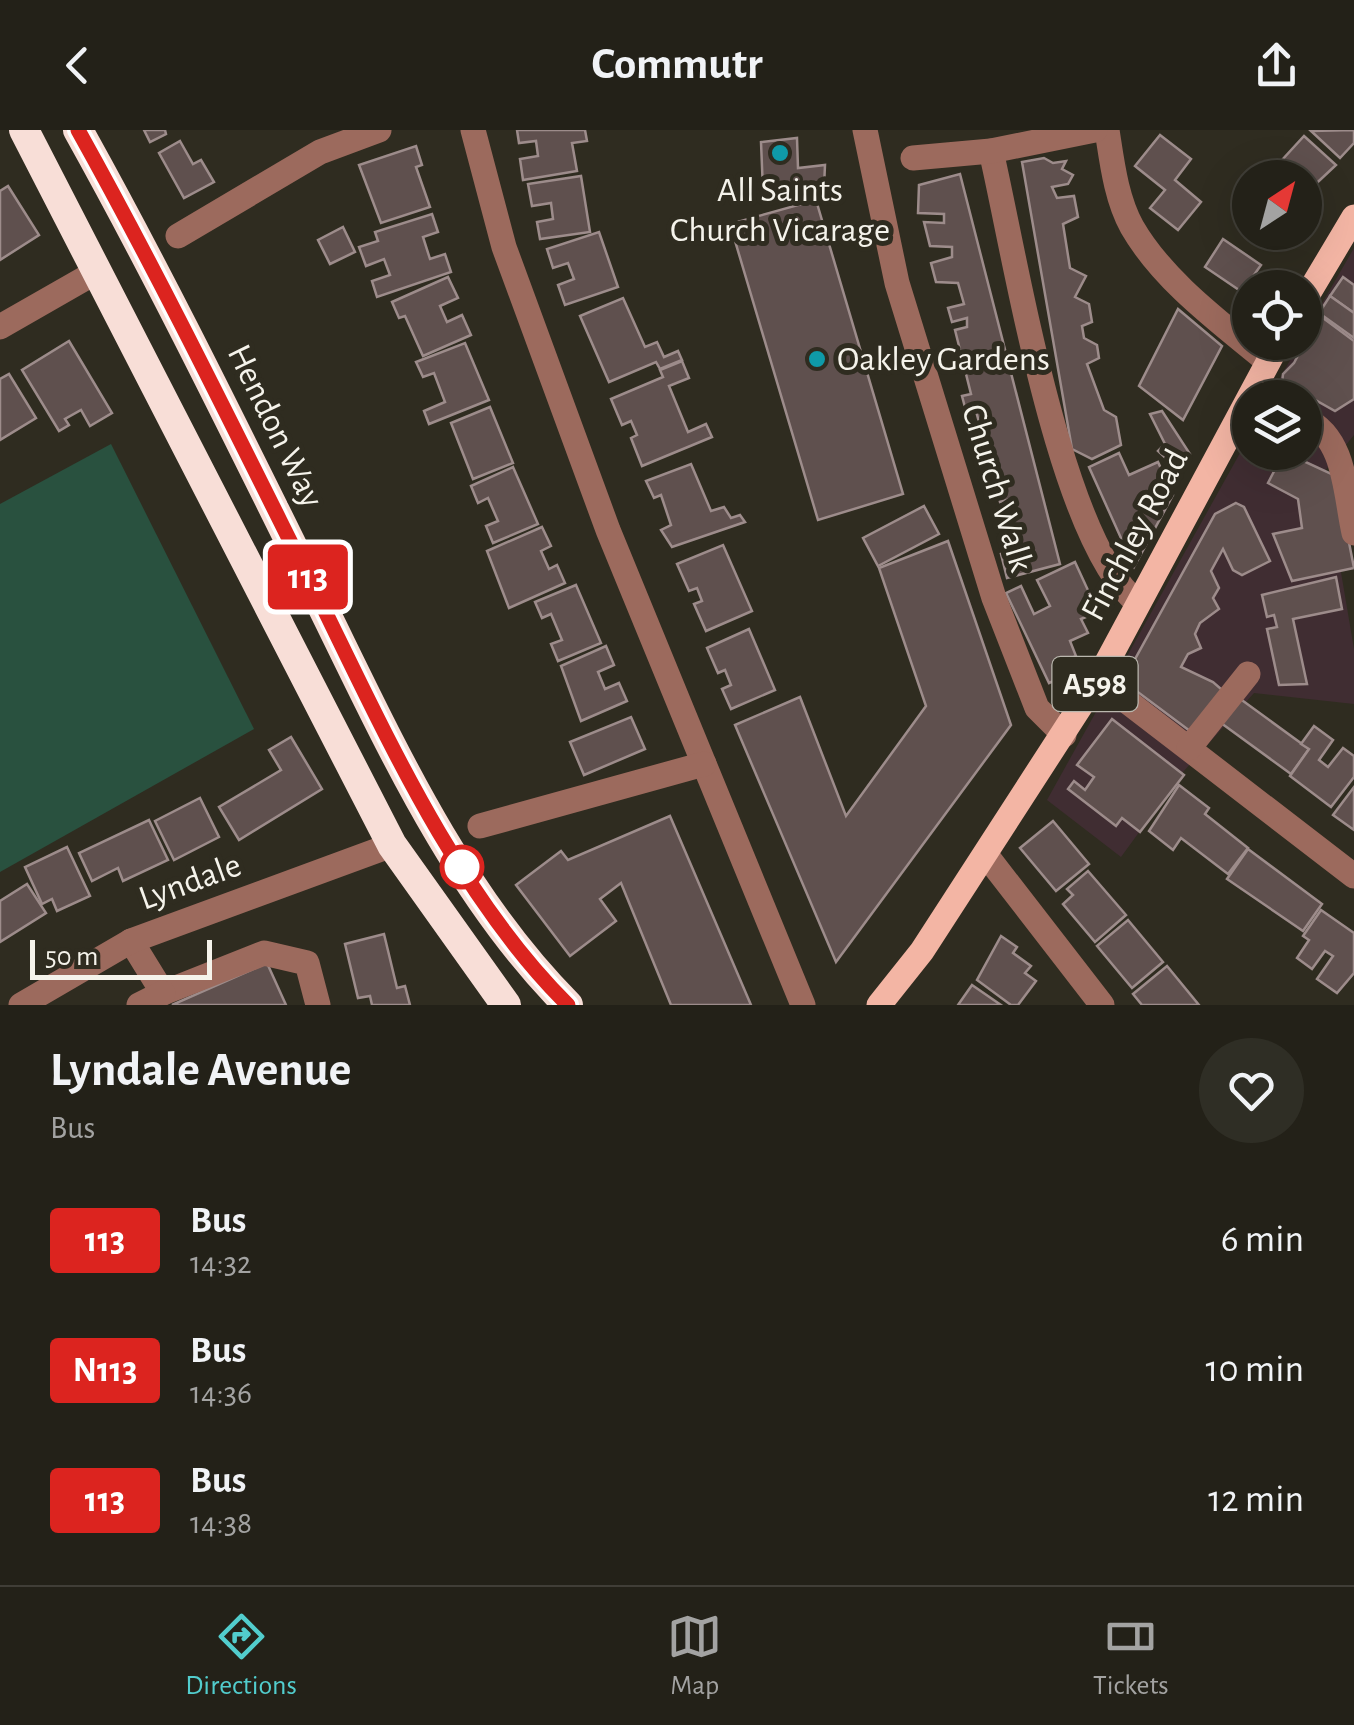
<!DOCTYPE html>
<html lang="en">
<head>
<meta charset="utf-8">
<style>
  body { margin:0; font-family:"Alegreya Sans",sans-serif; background:#2f2e25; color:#f1f3f6; height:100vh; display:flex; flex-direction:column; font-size:38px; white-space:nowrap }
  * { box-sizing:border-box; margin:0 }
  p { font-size:32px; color:#a3a3a2 }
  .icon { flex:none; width:55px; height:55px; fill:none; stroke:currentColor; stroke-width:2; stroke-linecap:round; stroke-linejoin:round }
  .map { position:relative; height:875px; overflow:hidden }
  .sheet { display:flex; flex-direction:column; background:#232118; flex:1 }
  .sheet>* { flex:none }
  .badge { padding:0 20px; border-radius:8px; font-size:35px; line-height:65px }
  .needle { width:65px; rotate:36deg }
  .buttons { position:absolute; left:1232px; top:30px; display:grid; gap:20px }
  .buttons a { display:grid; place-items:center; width:90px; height:90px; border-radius:50%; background:#232118; box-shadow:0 10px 40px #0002,0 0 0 2px #403e37; font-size:50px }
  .scale { position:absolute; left:30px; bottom:25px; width:182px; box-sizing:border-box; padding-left:10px; border:5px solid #f5f3eb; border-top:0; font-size:28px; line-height:35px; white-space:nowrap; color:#f5f3eb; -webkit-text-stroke:8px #2f2c20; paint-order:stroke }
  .map>.badge { position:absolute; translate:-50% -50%; box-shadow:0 0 0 5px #fff }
  .round { display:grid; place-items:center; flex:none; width:105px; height:105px; border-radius:52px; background:#2f2e25 }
  .summary { display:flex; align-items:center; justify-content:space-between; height:170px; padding:0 50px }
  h1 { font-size:48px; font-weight:700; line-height:75px }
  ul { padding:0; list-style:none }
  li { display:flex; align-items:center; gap:30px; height:130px; padding:0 50px }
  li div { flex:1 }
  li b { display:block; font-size:38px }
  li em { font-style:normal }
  li .badge { min-width:110px; font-weight:700; text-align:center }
  header { display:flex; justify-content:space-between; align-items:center; height:130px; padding:0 50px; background:#232118; font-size:45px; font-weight:700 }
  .tab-bar { display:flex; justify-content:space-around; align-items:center; height:140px; border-top:2px solid #403e37; background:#232118; font-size:28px; color:#a3a3a2 }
  .tab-bar a { display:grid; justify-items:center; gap:5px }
  .tab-bar .selected { color:#52cdcd }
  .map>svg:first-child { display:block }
  .commercial { fill:#402d32 }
  .green { fill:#29513f }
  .building { fill:#5f504e; stroke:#9d8c8b; stroke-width:2.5 }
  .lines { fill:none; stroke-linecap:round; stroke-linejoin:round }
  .minor { stroke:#9c6a5d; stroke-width:25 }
  .major { stroke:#f3b5a4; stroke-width:25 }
  .highway { stroke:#f8ded7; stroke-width:30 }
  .line-casing { stroke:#fff; stroke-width:22 }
  .line { stroke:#dc241f; stroke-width:15 }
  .culture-dot { fill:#0f9aa8; stroke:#2f2c20; stroke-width:4 }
  .stop-dot { fill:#fff; stroke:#dc241f; stroke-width:5 }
  .labels { text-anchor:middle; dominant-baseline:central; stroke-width:10; stroke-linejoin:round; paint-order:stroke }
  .shield { fill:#2f2c20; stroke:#bab7ae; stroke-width:2.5 }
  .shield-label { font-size:32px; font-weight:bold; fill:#f5f3eb }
  .poi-label { font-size:35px; fill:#f5f3eb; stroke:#2f2c20 }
  .street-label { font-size:35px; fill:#f5f3eb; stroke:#2f2c20 }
</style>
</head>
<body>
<header><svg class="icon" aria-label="back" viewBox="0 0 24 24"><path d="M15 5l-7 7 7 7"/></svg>Commutr<svg class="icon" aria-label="share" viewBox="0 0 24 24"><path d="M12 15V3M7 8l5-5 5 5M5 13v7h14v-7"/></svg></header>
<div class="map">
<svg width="1354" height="875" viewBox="0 0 1354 875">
  <rect width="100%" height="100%" fill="#2f2c20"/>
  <polygon class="commercial" points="1354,118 1354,305 1324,342 1354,519 1354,574 1254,563 1183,642 1121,727 1047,670 1250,305 1250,322 1305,322 1305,268 1269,267 1300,213 1305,212 1305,203"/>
  <polygon class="green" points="111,314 254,599 0,742 0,374"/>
  <g class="building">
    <polygon points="144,0 165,0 166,4 150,12"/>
    <polygon points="517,0 585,0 587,11 572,13 577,41 523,50 520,29 538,26 536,11 519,13"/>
    <polygon points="1354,0 1354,13 1340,28 1311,1"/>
    <polygon points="1160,5 1191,29 1175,50 1201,72 1178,100 1150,78 1165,60 1135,36"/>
    <polygon points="1304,6 1336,35 1305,64 1305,48 1277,48 1271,42"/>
    <polygon points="797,8 798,38 825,35 824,57 763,61 761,12"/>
    <polygon points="180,11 193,34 201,30 214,52 184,68 159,23"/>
    <polygon points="416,16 422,35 416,37 430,77 381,93 359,35"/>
    <polygon points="1044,28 1053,33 1066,31 1062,39 1073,45 1068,54 1052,57 1057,68 1074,66 1078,87 1063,94 1070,138 1086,146 1075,167 1089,174 1092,192 1082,196 1084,208 1097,215 1099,228 1087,234 1104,280 1116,287 1121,315 1092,329 1072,319 1022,32"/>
    <polygon points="960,44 1060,434 1007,448 1001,424 1009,422 1010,369 1000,372 976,281 966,281 962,266 971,264 955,200 967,197 967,188 952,192 948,178 964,174 958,153 936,152 931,133 952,127 952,117 930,116 924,92 944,93 944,84 918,83 919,55"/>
    <polygon points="581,46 590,102 540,109 537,92 553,89 551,73 532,76 528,54"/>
    <polygon points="8,56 39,105 0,130 0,61"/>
    <polygon points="816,70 903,364 818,390 730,94"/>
    <polygon points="1250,74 1250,101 1237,90"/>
    <polygon points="432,84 438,102 423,107 430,129 445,124 451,142 377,167 372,151 390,145 384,129 366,136 359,117 378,111 375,102"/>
    <polygon points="343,97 355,122 330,134 318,110"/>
    <polygon points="599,102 618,157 565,175 558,155 574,149 568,133 553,138 547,119"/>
    <polygon points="1252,102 1279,102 1268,116"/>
    <polygon points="1223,109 1261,135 1242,162 1205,137"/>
    <polygon points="448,147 458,168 440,176 447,192 462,185 471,205 423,226 405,186 399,188 392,172"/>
    <polygon points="1343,147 1354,155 1354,183 1330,166"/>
    <polygon points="1330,166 1354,183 1354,208 1319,183"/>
    <polygon points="623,168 645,217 657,212 664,227 678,221 682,230 660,239 656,232 609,252 580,186"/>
    <polygon points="1178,179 1222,216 1183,290 1139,256"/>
    <polygon points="1319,185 1354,211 1354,269 1335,281 1301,262 1289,261 1282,253 1283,244 1294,233"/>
    <polygon points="69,211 112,283 90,296 81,280 65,289 69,295 59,301 22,240"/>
    <polygon points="465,213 489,270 429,294 424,281 445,272 434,243 423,247 416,232"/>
    <polygon points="682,231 689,248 669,256 688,302 706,294 712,307 642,336 631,308 637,305 631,291 622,295 611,269 663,247 660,240"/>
    <polygon points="9,244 36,288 0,310 0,249"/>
    <polygon points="490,277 513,333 473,349 451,293"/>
    <polygon points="1162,281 1190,324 1170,346 1163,338 1170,332 1158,321 1165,314 1150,284"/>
    <polygon points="1284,322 1336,346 1354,438 1292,451 1273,404 1302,398 1298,369 1268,353"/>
    <polygon points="1119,323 1129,345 1158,332 1173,365 1134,437 1089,337"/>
    <polygon points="691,334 711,381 724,377 731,388 740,385 745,392 672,417 661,400 671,395 661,365 654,368 646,351"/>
    <polygon points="513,337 538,394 493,413 486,396 498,391 488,368 478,373 471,356"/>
    <polygon points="1236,373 1244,377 1270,431 1242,445 1233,440 1223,419 1211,441 1219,458 1213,468 1219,479 1200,493 1195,504 1201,518 1188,524 1181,537 1213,552 1228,565 1194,604 1123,551 1215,384"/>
    <polygon points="924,376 939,404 878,436 863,408"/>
    <polygon points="542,397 551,416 541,421 549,439 557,435 565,453 509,478 487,421"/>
    <polygon points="948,411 1011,595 836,832 735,595 800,567 846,686 926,576 879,438"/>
    <polygon points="723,415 752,481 706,501 694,474 702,471 697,458 689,461 677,434"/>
    <polygon points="1075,432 1098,482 1081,489 1088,503 1070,511 1076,526 1059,534 1065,546 1049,553 1006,463 1021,456 1034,484 1050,476 1037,450"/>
    <polygon points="1336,447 1342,479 1293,489 1307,554 1279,555 1267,499 1277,497 1274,485 1267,487 1262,465"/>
    <polygon points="576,455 601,513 558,531 551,514 562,510 551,484 542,488 535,472"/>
    <polygon points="749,499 775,560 731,579 722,559 731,555 725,540 718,543 707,518"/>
    <polygon points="606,516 614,535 598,542 605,559 619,553 627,571 581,591 561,536"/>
    <polygon points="1239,568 1309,619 1291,644 1221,593"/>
    <polygon points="631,587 645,619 584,645 570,612"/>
    <polygon points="1112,589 1184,645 1140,702 1122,688 1116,696 1068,659 1074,651 1085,660 1094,647 1077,635"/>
    <polygon points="1314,596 1333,610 1319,630 1328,637 1343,618 1354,626 1354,647 1331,677 1290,646 1309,619 1301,614"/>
    <polygon points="291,607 322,659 239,710 219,677 281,640 269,620"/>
    <polygon points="1179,655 1209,678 1205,684 1248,718 1228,744 1181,708 1173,720 1149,701"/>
    <polygon points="1354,657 1354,700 1333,685"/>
    <polygon points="200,668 219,707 174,730 155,691"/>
    <polygon points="670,686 751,875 671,875 621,753 600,769 616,791 570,826 516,755 561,721 568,730"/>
    <polygon points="149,690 168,730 123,751 118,738 92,751 79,723"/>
    <polygon points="1053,691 1089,734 1056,761 1020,718"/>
    <polygon points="67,717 90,766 57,781 52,769 42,774 25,737"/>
    <polygon points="1248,719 1322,774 1303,801 1227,749"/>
    <polygon points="1088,741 1126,785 1095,812 1063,774 1073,765 1067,759"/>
    <polygon points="27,754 46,783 0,812 0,771"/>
    <polygon points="1321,780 1354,803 1354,843 1337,863 1317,849 1333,826 1325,821 1312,839 1297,828 1309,810 1303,806"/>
    <polygon points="1128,790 1163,832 1132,858 1097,816"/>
    <polygon points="384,804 397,858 405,856 410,875 372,875 370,866 358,868 345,814"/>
    <polygon points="1001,806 1017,817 1013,823 1031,836 1025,843 1036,851 1018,875 1011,875 977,850"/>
    <polygon points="267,833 286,875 172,875"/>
    <polygon points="1167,836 1199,875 1142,875 1133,864"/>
    <polygon points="972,855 1001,875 958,875"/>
  </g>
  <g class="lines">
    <g class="minor">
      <polyline points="473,0 504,117 608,400 803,875"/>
      <polyline points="865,0 897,153 994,468 1037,578 1064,605"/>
      <path d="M1107,0c5,32 9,68 25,97 31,54 89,96 136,135"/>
      <path d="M991,21c24,103 69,391 147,452"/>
      <polyline points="913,28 991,21 1095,0"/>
      <polyline points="178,106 320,22 379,0"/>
      <polyline points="0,197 96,142"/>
      <path d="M1305,289c41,19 40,74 49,114"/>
      <polyline points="1098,549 1354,746"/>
      <polyline points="1189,618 1248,544"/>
      <polyline points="480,696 704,634"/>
      <polyline points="986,725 1102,875"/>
      <polyline points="131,811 163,863 264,823 307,833 318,875"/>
      <polyline points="21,875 131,811 392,715"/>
      <polyline points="139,875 163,863"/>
    </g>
    <g class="major">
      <polyline points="1305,169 1354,87"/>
      <polyline points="879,875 922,821 1098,549 1279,212"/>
    </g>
    <g class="highway">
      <polyline points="24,0 392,715 506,875"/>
      <path d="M78,0c87,156 165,317 245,478 67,136 135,287 245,397"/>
    </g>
  </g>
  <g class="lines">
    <defs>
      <path id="line" d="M78,0c87,156 165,317 245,477 66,135 137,291 245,398"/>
    </defs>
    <use href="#line" class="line-casing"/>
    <use href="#line" class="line"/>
  </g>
  <g class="culture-dot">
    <circle cx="780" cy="23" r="10"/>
    <circle cx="817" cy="229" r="10"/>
  </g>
  <circle class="stop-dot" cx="462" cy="737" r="20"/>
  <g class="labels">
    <rect class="shield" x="1052.5" y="527" width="85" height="54" rx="8"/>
    <g class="shield-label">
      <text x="1095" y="554">A598</text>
    </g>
    <g class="poi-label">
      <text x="780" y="60">All Saints<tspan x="780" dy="40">Church Vicarage</tspan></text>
      <text x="837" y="229" text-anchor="start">Oakley Gardens</text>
    </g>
    <g class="street-label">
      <text transform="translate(275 296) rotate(64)">Hendon Way</text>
      <text transform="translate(997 358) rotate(73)">Church Walk</text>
      <text transform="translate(1135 405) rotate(-62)">Finchley Road</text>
      <text transform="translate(190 752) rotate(-20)">Lyndale</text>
    </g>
  </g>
</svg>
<div class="buttons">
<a><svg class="needle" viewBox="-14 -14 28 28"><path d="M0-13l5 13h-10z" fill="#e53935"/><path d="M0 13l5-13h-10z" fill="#a3a3a2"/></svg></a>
<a><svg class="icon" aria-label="locate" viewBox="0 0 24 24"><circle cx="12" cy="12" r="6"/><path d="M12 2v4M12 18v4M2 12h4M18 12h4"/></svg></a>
<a><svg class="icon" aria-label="layers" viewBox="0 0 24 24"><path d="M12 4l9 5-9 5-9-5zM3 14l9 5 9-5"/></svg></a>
</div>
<div class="scale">50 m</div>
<b class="badge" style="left:308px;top:447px;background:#dc241f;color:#fff">113</b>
</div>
<section class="sheet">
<div class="summary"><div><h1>Lyndale Avenue</h1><p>Bus</p></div><a class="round"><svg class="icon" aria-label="heart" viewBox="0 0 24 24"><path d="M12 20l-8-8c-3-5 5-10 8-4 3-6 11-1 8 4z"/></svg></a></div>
<ul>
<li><span class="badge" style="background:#dc241f;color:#fff">113</span><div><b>Bus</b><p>14:32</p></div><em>6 min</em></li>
<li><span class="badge" style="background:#dc241f;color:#fff">N113</span><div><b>Bus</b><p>14:36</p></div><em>10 min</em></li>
<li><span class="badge" style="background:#dc241f;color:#fff">113</span><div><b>Bus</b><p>14:38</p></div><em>12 min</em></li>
</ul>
</section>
<nav class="tab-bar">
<a class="selected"><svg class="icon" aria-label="directions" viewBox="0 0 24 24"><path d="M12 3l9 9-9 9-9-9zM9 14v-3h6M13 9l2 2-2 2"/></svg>Directions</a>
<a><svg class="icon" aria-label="map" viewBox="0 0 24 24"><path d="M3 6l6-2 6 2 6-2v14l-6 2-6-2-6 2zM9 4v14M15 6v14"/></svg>Map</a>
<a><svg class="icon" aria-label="tickets" viewBox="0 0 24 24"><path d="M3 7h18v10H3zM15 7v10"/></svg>Tickets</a>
</nav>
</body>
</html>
